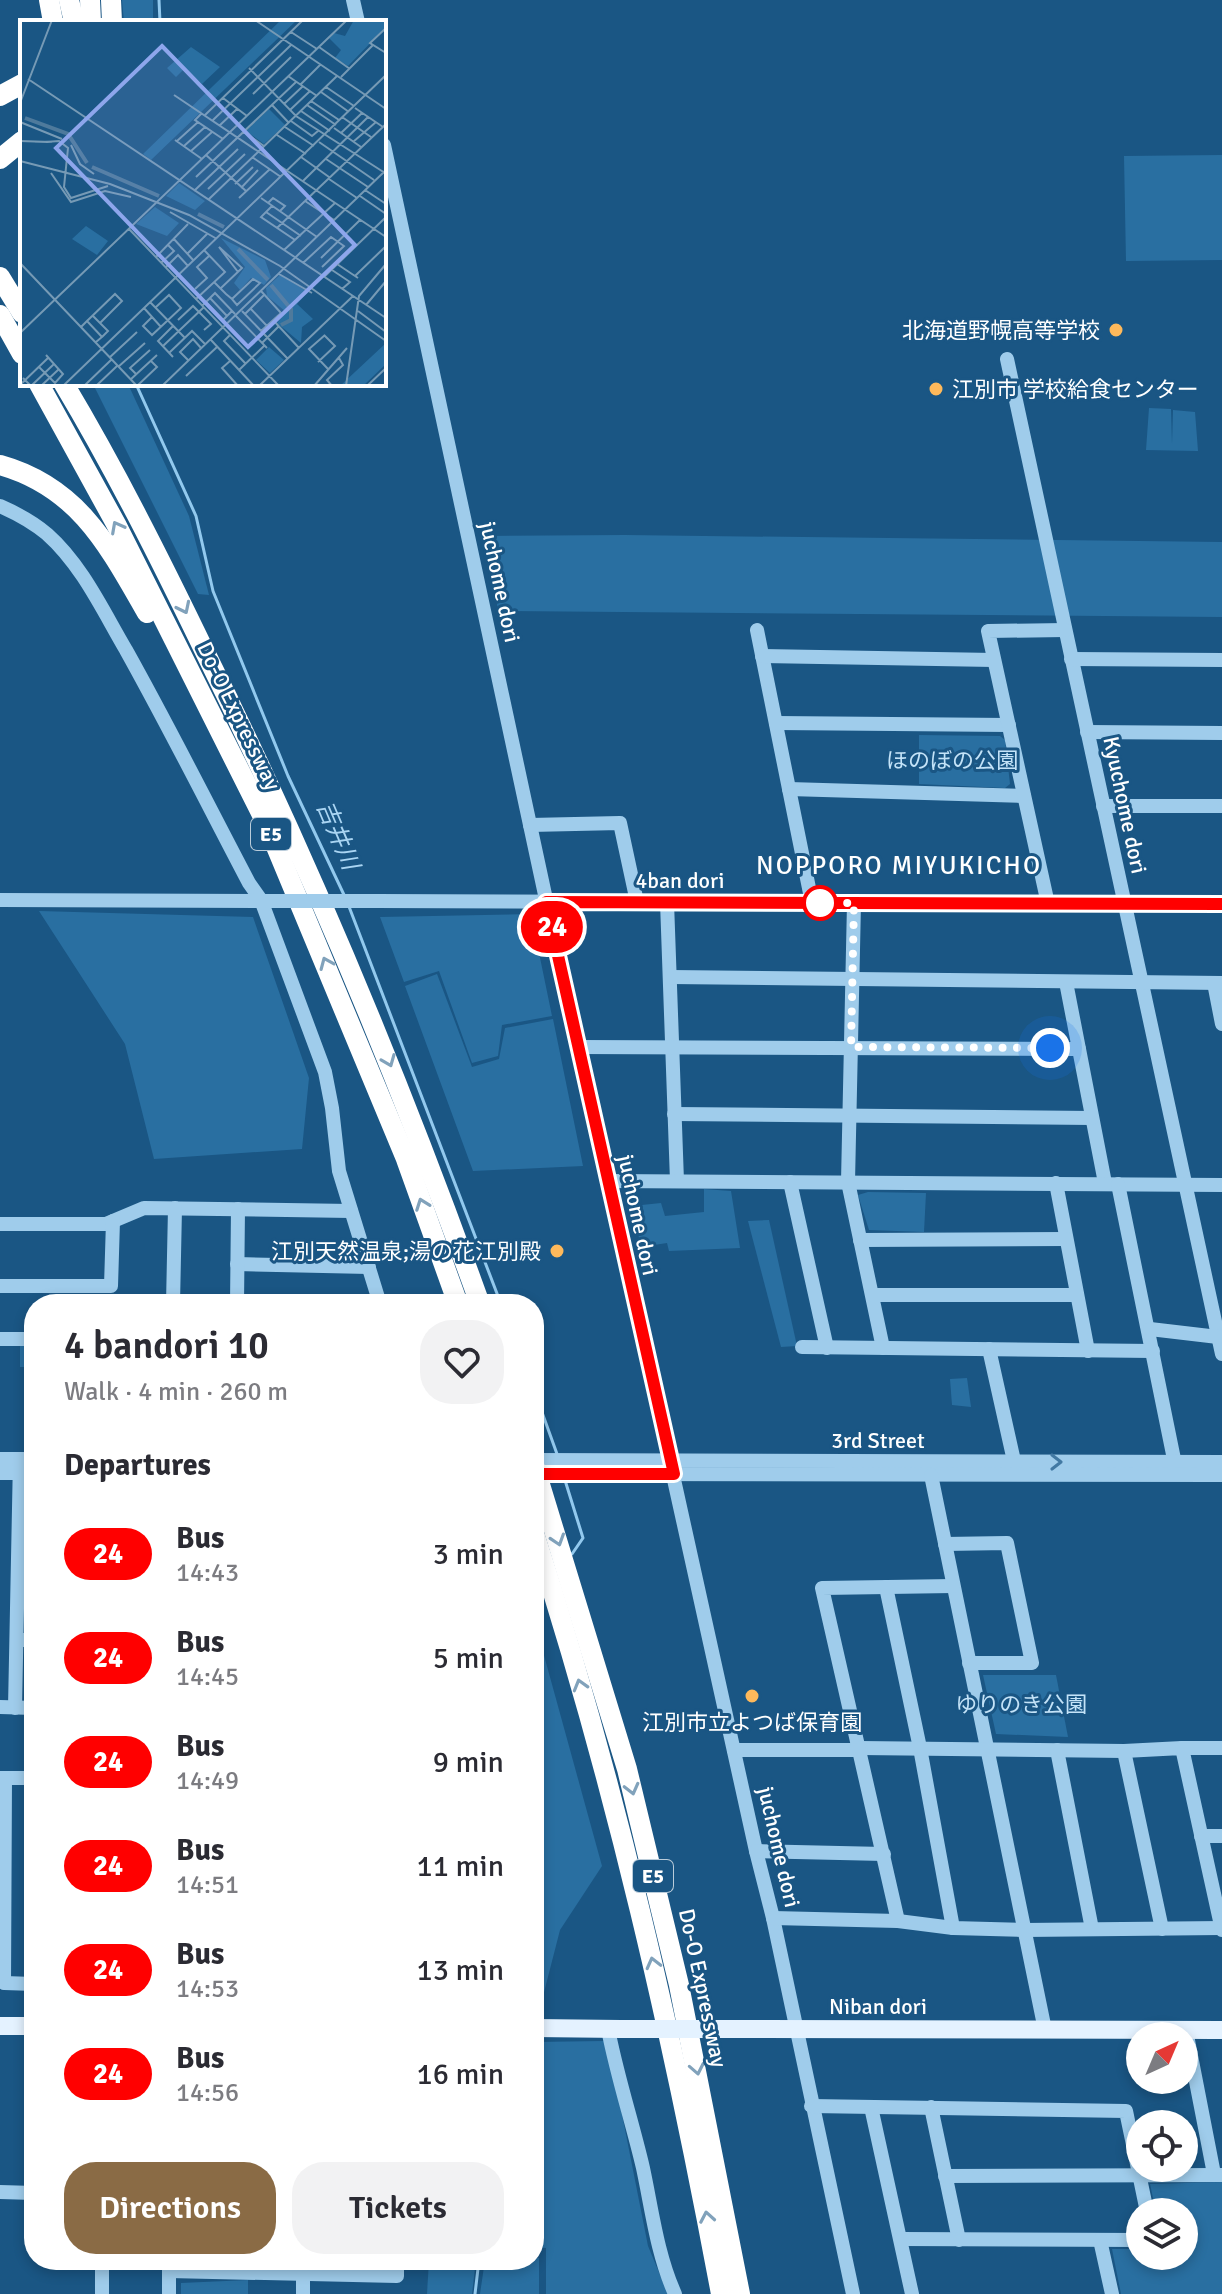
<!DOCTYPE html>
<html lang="en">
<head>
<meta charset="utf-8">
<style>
  body { margin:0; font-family:Signika,"Noto Sans JP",sans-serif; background:#f2f2f3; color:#2b2b33; height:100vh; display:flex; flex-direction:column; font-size:30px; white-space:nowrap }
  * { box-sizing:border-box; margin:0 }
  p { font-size:26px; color:#7c7c81 }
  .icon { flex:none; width:44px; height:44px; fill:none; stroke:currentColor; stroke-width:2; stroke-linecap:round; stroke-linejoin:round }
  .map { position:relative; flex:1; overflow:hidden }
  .panel { position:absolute; left:24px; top:1294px; width:520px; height:976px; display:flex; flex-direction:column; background:#fff; border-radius:32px; box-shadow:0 4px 12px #0003 }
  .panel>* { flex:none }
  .badge { padding:0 16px; border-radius:26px; font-size:28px; line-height:52px }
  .needle { width:52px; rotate:44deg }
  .buttons { position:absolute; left:1126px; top:2022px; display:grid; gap:16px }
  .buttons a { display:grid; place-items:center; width:72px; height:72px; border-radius:50%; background:#fff; box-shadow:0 4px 12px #0003; font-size:40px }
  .you { position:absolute; width:40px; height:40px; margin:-20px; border:6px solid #fff; border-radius:50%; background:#1a73e8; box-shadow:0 0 0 12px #1a73e833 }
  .map>.badge { position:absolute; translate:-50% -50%; box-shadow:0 0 0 4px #fff }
  h2 { padding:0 40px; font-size:30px; line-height:72px }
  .round { display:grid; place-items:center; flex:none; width:84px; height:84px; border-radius:32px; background:#f2f2f3 }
  .headline { display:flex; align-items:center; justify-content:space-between; height:136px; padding:0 40px }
  h1 { font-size:38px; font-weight:600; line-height:60px }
  .action { display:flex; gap:16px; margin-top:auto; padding:16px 40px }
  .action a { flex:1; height:92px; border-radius:32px; background:#8a6b45; color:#fff; font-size:32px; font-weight:600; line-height:92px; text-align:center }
  .action a+a { background:#f2f2f3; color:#2b2b33 }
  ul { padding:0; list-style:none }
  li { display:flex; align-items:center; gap:24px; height:104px; padding:0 40px }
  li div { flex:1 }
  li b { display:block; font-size:30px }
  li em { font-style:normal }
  li .badge { min-width:88px; font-weight:700; text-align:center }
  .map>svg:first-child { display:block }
  .green { fill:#296fa1 }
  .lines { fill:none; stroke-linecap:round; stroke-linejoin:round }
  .stream { stroke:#92c9ee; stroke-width:3 }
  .minor { stroke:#9fcceb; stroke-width:14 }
  .major { stroke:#e4f2ff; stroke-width:18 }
  .highway { stroke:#fff; stroke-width:20 }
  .minor-bridge { stroke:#9fcceb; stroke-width:14 }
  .major-bridge { stroke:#e4f2ff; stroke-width:18 }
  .oneway { stroke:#81a2bb }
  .oneway2 { stroke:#4279a3 }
  .line-casing { stroke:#fff; stroke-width:18 }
  .line { stroke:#f00; stroke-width:12 }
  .walk { stroke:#fff; stroke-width:8; stroke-dasharray:0 14.4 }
  .poi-dot { fill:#feb95b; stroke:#1a5684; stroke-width:3 }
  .stop-dot { fill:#fff; stroke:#f00; stroke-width:4 }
  .labels { text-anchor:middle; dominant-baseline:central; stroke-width:6; stroke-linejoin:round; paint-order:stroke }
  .shield { fill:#1a5684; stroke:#baccda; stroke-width:2 }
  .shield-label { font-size:20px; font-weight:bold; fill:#fff }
  .poi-label { font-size:22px; fill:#fff; stroke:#1a5684; text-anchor:end }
  .street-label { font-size:22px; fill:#fff; stroke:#1a5684 }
  .park-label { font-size:22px; fill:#c4e3f8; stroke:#1a5684 }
  .water-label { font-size:24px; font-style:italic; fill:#aad5f3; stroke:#1a5684 }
  .quarter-label { font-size:26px; letter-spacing:2px; fill:#fff; stroke:#1a5684 }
  .inset-river { fill:none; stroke:#4e7a9c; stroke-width:4 }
  .inset-road { fill:none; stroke:#769ab5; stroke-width:2 }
  .view { fill:#8ea6ec; fill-opacity:0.15; stroke:#8ea6ec; stroke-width:4 }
  .inset-edge { fill:none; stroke:#fff; stroke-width:4 }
</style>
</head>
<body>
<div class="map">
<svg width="1222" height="2294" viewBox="0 0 1222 2294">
  <rect width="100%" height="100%" fill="#1a5684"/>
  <g class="green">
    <polygon points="122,0 153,0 153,22 124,22"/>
    <polygon points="1222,155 1222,260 1126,261 1124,156"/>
    <polygon points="93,384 128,384 189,516 209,595 198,594"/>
    <polygon points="1149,408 1171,409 1172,444 1173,410 1195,412 1198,451 1146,450"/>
    <polygon points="625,535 1222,542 1222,617 498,611 487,536"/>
    <polygon points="919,735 1000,736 1005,740 1010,784 1005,788 919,784"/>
    <polygon points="39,911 253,917 309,1078 302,1149 154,1159 125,1044"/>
    <polygon points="531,914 552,1016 502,1025 498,1056 472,1063 439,971 404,982 380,917"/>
    <polygon points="437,974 472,1067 499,1059 505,1028 553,1019 583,1166 473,1171 405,986"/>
    <polygon points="704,1189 731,1191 740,1248 669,1251 667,1243 641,1247 632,1206 661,1203 665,1216 704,1212"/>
    <polygon points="868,1192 926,1193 924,1232 869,1230 858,1195"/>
    <polygon points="769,1220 797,1346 781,1347 748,1221"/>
    <rect x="20" y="1346" width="14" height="21"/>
    <polygon points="967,1378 971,1407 952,1405 950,1379"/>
    <polygon points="25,1524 34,1524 34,1601 23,1600"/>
    <polygon points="534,1619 602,1866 560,1930 540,2008 534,2008"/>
    <polygon points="983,1675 1056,1675 1068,1737 996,1734"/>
    <polygon points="604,2041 617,2089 648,2246 668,2294 546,2294 546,2248 534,2247 534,2042"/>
    <polygon points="1222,2182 1222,2294 1121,2294 1112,2249 1140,2249 1140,2256 1184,2256 1184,2212 1156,2212 1150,2184"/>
    <polygon points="534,2257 539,2258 539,2294 480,2294 485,2260 534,2260"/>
    <polygon points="429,2260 476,2260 472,2294 427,2294"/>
    <polygon points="248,2280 248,2294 181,2294 181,2283"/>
  </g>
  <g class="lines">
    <g class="stream">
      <polyline points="159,0 160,22"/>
      <polyline points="136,384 196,516 213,591 288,776 345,897"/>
      <polyline points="348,904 501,1304"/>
      <polyline points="534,1390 557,1454"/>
      <polyline points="564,1477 583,1538 572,1554"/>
      <polyline points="534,1606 541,1596"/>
      <polyline points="475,2294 479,2260"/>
    </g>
    <g class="minor">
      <polyline points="353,0 358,22"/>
      <polyline points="384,145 550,918 756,1851 773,1918 853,2294"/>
      <polyline points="1007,359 1222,1354"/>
      <path d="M0,506c16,7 34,17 47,28 35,31 56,77 79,116 43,77 82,155 123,233l12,17 64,172 7,36 7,63 41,133"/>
      <polyline points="757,630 812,903"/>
      <polyline points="762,656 994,660"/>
      <polyline points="1071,659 1222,660"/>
      <polyline points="776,723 1009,725"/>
      <polyline points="1087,732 1222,733"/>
      <polyline points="789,789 1024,796"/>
      <polyline points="1103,806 1222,806"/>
      <polyline points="530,825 620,823 637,902"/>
      <polyline points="0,900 283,901"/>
      <polyline points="377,901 1222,904"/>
      <polyline points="667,902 677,1181"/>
      <polyline points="854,903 848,1182 883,1348"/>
      <polyline points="1048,904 988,631 1065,630"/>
      <polyline points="670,977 1222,983"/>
      <polyline points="1066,982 1105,1183"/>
      <polyline points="1214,983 1222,1024"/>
      <polyline points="578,1047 1079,1049"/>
      <polyline points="674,1114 1092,1118"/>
      <polyline points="608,1181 1222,1185"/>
      <polyline points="790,1182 827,1348"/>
      <polyline points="1056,1183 1088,1351"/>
      <polyline points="1118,1184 1176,1469"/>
      <polyline points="0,1224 106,1224 144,1208 351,1211"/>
      <polyline points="860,1240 1066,1239"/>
      <polyline points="237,1264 369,1267"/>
      <polyline points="0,1286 111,1286 113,1221"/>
      <polyline points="873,1295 1077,1295"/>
      <polyline points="173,1304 175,1208"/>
      <polyline points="237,1304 238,1209"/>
      <polyline points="1150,1329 1218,1337"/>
      <polyline points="0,1339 34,1339"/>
      <polyline points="802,1347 1153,1351"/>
      <polyline points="989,1349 1016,1470"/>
      <polyline points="0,1459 34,1459"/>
      <polyline points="534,1460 1222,1462"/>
      <polyline points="0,1473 34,1473"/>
      <polyline points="598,1474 1222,1475"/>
      <polyline points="931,1475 1045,2030"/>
      <polyline points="945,1544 1007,1543 1032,1663 969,1663"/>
      <polyline points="886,1587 920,1748 953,1928"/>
      <polyline points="17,1640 34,1640"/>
      <polyline points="0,1707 34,1708"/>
      <polyline points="15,1708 20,1459"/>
      <polyline points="860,1748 1124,1751 1182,1748 1222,1930"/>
      <polyline points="1182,1748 1222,1748"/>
      <polyline points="734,1750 861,1750"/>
      <polyline points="1057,1750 1092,1929"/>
      <polyline points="1124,1751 1162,1929"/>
      <polyline points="0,1778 34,1778"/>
      <polyline points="5,1778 4,1983 34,1984"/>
      <polyline points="1201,1836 1222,1836"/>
      <polyline points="756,1851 884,1854"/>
      <polyline points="773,1918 898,1921 953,1928 1024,1930 1222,1928"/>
      <polyline points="898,1921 822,1588 953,1586"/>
      <path d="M608,2029c9,47 24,92 35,139 9,42 14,86 32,126"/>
      <polyline points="1186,2030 1214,2174"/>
      <polyline points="811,2106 1126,2111 1147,2212"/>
      <polyline points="871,2107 912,2294"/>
      <polyline points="931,2107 959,2240"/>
      <polyline points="945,2176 1222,2175"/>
      <polyline points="0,2192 34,2193"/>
      <polyline points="901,2239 1140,2240"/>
      <polyline points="1100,2240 1112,2294"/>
      <polyline points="102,2260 102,2294"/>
      <polyline points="169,2271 397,2276 397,2260"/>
      <polyline points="169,2294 169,2260"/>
      <polyline points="303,2294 303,2274"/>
    </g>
    <g class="major">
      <polyline points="0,2026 34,2026"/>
      <polyline points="534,2028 621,2029"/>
      <polyline points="735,2029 1222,2030"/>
    </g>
    <g class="highway">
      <polyline points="49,0 53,22"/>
      <polyline points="69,0 74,22"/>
      <polyline points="90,0 91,22"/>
      <polyline points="111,0 112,22"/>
      <polyline points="0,96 22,84"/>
      <polyline points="0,159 22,141"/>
      <polyline points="0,277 22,313"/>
      <polyline points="0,315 22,354"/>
      <polyline points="39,384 116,524 267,825 406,1159 458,1304"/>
      <path d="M64,384c52,87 97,177 141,268 105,212 195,429 275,652"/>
      <path d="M0,465c79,22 109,82 147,148"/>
      <polyline points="534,1465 627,1769 679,1985 740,2294"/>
      <path d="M534,1533c81,249 139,504 187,761"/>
    </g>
    <g class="minor-bridge">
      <polyline points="283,901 377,901"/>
      <polyline points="534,1474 598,1474"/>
    </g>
    <polyline class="major-bridge" points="621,2029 735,2029"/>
  </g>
  <defs><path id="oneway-chevron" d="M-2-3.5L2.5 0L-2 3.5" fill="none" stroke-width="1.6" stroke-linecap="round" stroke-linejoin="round" transform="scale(2)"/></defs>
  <g class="oneway">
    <use href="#oneway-chevron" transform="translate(117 527) rotate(-118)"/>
    <use href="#oneway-chevron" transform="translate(184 608) rotate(64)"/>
    <use href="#oneway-chevron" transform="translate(326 963) rotate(-113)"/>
    <use href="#oneway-chevron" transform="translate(389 1061) rotate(68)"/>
    <use href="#oneway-chevron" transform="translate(422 1204) rotate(-110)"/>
    <use href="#oneway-chevron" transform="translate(558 1540) rotate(72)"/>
    <use href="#oneway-chevron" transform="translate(580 1685) rotate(-106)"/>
    <use href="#oneway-chevron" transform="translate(632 1789) rotate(76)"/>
    <use href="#oneway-chevron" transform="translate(653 1963) rotate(-104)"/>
    <use href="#oneway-chevron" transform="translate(697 2069) rotate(79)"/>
    <use href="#oneway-chevron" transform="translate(707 2217) rotate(-100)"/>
  </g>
  <use class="oneway2" href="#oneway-chevron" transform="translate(1056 1462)"/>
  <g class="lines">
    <defs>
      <polyline id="line" points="534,1474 674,1474 546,902 1222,904"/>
    </defs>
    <use href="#line" class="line-casing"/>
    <use href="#line" class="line"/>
    <polyline class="walk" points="820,903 812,903 854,903 851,1047 1050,1048"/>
  </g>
  <g class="poi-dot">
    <circle cx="1116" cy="330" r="8"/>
    <circle cx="936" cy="389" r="8"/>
    <circle cx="557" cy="1251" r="8"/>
    <circle cx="752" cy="1696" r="8"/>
  </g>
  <circle class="stop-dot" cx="820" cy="903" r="16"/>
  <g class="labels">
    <g class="shield">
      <rect x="251" y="818" width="40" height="32" rx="6"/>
      <rect x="633" y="1860" width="40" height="32" rx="6"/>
    </g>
    <g class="shield-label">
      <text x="271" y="834">E5</text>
      <text x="653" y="1876">E5</text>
    </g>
    <g class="poi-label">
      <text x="1100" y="330">北海道野幌高等学校</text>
      <text x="952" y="389" text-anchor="start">江別市 学校給食センター</text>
      <text x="541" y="1251">江別天然温泉;湯の花江別殿</text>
      <text x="752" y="1722" text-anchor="middle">江別市立よつば保育園</text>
    </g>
    <g class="street-label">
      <text transform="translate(500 582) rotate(78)">juchome dori</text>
      <text transform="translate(239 716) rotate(64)">Do-O Expressway</text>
      <text transform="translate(1125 805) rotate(78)">Kyuchome dori</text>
      <text x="680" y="880">4ban dori</text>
      <text transform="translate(638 1215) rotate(78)">juchome dori</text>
      <text x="878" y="1440">3rd Street</text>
      <text transform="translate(779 1847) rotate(77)">juchome dori</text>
      <text transform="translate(703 1988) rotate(78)">Do-O Expressway</text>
      <text x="878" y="2006">Niban dori</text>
    </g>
    <g class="park-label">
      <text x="952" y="760">ほのぼの公園</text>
      <text x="1021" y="1704">ゆりのき公園</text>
    </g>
    <g class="water-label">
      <text transform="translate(338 835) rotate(67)">吉井川</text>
    </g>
    <g class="quarter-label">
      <text x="899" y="866">NOPPORO MIYUKICHO</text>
    </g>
  </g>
  <g transform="translate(20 20)">
    <rect width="366" height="366" fill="#1a5684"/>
    <path d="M261,0h16l-146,140 -8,-6zM334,0h32v7l-38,39 -13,-8 6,-8 -12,-12 5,-5 11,3zM171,27l29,20 -18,17 -17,-16 -9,9 -9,-9zM249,89l16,16 -21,19 -18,-13zM159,163l26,18 -10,9 -29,-14zM135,187l24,16 -12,13 -31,-12zM66,206l22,15 -11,14 -25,-16zM201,218l44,22 6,17 -7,8 -13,-7 -11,12 -6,-7 11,-16zM260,255l28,17 -11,12 16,15 -11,8 -1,16 -24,-20 9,-11 -19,-16 -1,-8zM366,323v21l-23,22h-23zM249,327l15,13 -14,13 -14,-13z" fill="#296fa1"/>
    <path class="inset-river" d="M5,98l43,16 19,29M72,147l67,29M178,194l26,13M218,229l30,31M251,265l20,24v11l-10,5"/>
    <path class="inset-road" d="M235,0l131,89M366,8l-16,15 16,10M271,12l26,17M299,27l31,22M229,48l47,48 89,57M268,56l29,20M321,57l32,-32M8,59l358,239M280,65l20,-20M306,67l28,19M301,72l28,20M233,74l38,-37M154,75l212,142M203,78l24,18M291,81l28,19M0,83l32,-83M264,84l19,-18M252,85l17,18M287,85l29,20M335,88l28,19M270,90l20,-19M281,91l29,20M181,94l-6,6 28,19M184,96l99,-96M322,97l29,20M192,101l79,-76M271,101l21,15 6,-5M0,102l42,17M199,106l18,-17M265,107l29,19M314,108l27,19M224,112l20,14M321,113l21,-20M257,115l29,19M155,120l27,19M0,121l30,1M157,121l21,-19M25,122l14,-1 9,7 -4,39 7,11 37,-12M299,122l55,38M333,122l23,-20M51,125l9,19 14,10M164,126l21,-19M171,131l21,-19M186,135l40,36M232,137l29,20M281,137l28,20M306,139l42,28M0,141l90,23 79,31 91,51 106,75M31,153l20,29 34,-11 26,6M176,157l100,-95M309,159l28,19M283,161l65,-64M215,164l18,-17M221,168l17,-18M188,169l37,-35M345,170l21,14M174,171l44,-42M340,176l26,18M219,178l31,-29M241,178l56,39M188,180l129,-124M285,181l81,-77M248,183l5,-5 12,8 -5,5M252,186l-11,11 34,23M150,192l47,27M246,192l35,24M257,208l28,-27 29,19M109,209l150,157M153,218l21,23M264,230l51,-47M167,234l20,-20M136,237l32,-33M301,238l39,-38M0,243l117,123M141,243l13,-12 -6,-6M283,243l28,-26 13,9 -22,21M317,244l21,14M146,247l12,-12 10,11M312,250l18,12 -8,7M259,254l33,19M335,256l31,-30M304,257l62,-60M194,262l12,12 6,5 5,6 23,-22 -7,-4 -21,20M201,268l21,-20 -23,-21 19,25M175,269l12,-11 -10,-11 12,-11M190,278l17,18M176,279l29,-27 -21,-22M130,282l35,36M186,282l17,18 9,-9M346,285l20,-24M182,286l13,-13 20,21M124,288l17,19M230,288l17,18M222,291l45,47M338,291l28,21M225,294l19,-19M73,296l15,15 -6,6M216,296l31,32M132,297l-9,9 9,9 29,-27 -12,-13 -13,12M158,300l15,-14 18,18 -7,6M253,300l26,28M67,301l28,-27 7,7 -22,22M153,306l-15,15 15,16M61,307l6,-6 15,16 -6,5M241,311l20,-18 -20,-22M0,313l327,-313M210,315l-6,6 21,22M305,315l-16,14 19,20M191,320l43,46M242,323l17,-17M143,326l41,-39M149,333l23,-22 13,13M89,338l28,-26M168,340l-8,-8 13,-13 8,9M210,341l-8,7 16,18M298,342l17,-16 -11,-11M19,347l16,16 8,-9 -17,-19M98,347l27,-24M219,350l25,-24M116,354l-6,-6 20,-18M166,356l31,-29M3,358l8,8 23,-22M110,360l27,-25M0,365l28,-27M21,366l18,-17M43,366l323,-311M64,366l27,-26M76,366l21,-20M117,366l20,-19 -6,-6M142,366l224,-216M239,366l94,-90M294,366l33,-38M312,366l-5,-6 16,-15 -4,-7M326,366l13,-90 27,-32M347,366l19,-18"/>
    <path class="view" d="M142,26l193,199 -107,102 -192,-199z"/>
    <rect width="366" height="366" class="inset-edge"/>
  </g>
</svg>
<div class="buttons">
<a><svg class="needle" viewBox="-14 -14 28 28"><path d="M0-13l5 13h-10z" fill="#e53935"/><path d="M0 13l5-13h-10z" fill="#7c7c81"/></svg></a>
<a><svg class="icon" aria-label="locate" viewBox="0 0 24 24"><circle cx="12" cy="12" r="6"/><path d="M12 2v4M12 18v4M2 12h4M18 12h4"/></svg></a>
<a><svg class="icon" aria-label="layers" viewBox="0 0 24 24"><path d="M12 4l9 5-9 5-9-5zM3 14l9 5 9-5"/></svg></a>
</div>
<div class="you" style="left:1050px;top:1048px"></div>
<b class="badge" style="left:552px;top:927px;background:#f00;color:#fff">24</b>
<section class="panel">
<div class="headline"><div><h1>4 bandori 10</h1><p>Walk · 4 min · 260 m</p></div><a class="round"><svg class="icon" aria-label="heart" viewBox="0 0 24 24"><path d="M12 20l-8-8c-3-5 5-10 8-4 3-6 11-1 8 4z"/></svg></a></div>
<h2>Departures</h2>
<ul>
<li><span class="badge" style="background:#f00;color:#fff">24</span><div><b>Bus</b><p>14:43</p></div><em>3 min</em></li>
<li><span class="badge" style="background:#f00;color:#fff">24</span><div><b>Bus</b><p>14:45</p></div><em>5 min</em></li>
<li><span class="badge" style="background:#f00;color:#fff">24</span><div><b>Bus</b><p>14:49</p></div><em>9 min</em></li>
<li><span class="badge" style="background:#f00;color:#fff">24</span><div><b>Bus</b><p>14:51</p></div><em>11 min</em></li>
<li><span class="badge" style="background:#f00;color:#fff">24</span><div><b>Bus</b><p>14:53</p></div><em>13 min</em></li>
<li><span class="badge" style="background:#f00;color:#fff">24</span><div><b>Bus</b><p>14:56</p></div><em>16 min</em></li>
</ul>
<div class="action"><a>Directions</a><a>Tickets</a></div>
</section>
</div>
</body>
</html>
